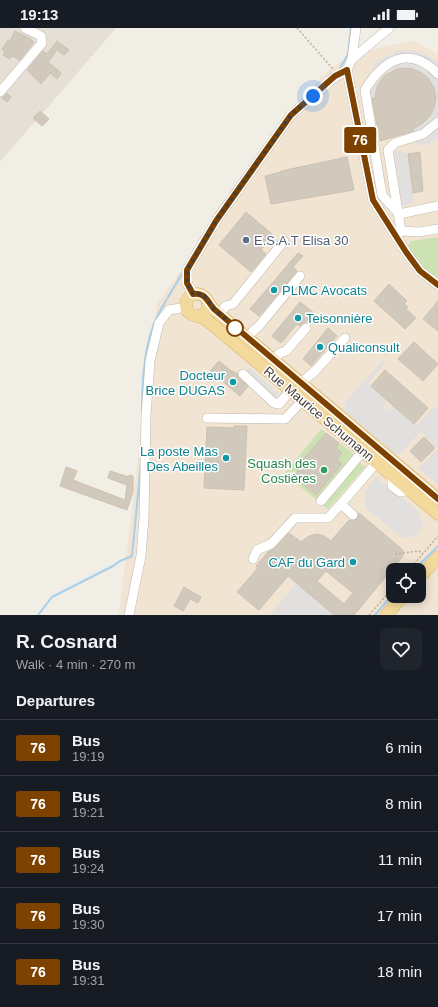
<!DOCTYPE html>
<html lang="en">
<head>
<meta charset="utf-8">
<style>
  body { margin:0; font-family:Arial,sans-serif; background:#20242c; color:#f1f3f6; height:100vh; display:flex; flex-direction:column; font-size:15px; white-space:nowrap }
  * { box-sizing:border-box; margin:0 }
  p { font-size:13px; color:#9ea1a6 }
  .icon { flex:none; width:22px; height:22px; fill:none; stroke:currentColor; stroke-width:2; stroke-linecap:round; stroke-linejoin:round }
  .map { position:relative; height:587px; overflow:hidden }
  .drawer { display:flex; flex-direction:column; background:#171b24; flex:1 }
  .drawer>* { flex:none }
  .badge { padding:0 8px; border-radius:3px; font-size:14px; line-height:26px }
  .fabs { position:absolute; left:386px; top:535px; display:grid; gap:8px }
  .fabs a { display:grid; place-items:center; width:40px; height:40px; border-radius:8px; background:#171b24; box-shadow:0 2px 10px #0003; font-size:20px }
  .you { position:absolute; width:20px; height:20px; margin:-10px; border:3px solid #fff; border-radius:50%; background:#1a73e8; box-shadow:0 0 0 6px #1a73e833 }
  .map>.badge { position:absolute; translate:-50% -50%; box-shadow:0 0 0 2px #fff }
  h2 { padding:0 16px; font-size:15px; line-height:36px }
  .round { display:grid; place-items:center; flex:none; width:42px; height:42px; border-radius:8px; background:#20242c }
  .head { display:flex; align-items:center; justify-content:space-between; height:68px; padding:0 16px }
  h1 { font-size:19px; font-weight:800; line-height:30px }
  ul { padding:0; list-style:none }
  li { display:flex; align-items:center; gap:12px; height:56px; padding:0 16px; border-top:1px solid #363941 }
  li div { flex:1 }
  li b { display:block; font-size:15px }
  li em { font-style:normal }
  li .badge { min-width:44px; font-weight:700; text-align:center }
  .status { display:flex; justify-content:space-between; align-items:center; height:28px; padding:0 20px; background:#171b24; direction:ltr }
  .status svg { height:11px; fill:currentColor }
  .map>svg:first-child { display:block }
  .residential { fill:#e5dfd5 }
  .commercial { fill:#f1e4d3; fill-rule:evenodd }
  .green { fill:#cde2b2 }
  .parking { fill:#e2e0de }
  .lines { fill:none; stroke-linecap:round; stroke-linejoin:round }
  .stream { stroke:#a8cfe9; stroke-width:2 }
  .building { fill:#d2c9bd; stroke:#ccc1b1; fill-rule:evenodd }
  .minor-casing { stroke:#bfb8ad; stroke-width:10 }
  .major-casing { stroke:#d7b66e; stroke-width:13 }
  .path { stroke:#bcb09c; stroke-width:1.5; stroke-dasharray:2 2; stroke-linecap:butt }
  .minor { stroke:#fff; stroke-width:9 }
  .major { stroke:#f4d99c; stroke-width:12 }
  .line-casing { stroke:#fff; stroke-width:9 }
  .line { stroke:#7e4200; stroke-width:6 }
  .walk { stroke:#433e36; stroke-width:4; stroke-dasharray:0 7.2 }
  .service-dot { fill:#5c6f8a; stroke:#fff; stroke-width:1.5 }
  .culture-dot { fill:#0f9aa8; stroke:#fff; stroke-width:1.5 }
  .stop-dot { fill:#fff; stroke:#7e4200; stroke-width:2 }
  .leisure-dot { fill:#2e9e5b; stroke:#fff; stroke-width:1.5 }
  .labels { text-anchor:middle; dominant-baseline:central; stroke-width:3; stroke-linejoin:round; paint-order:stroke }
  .service-label { font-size:13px; fill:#4e5e75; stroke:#fff; text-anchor:start }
  .culture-label { font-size:13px; fill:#0d838f; stroke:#fff; text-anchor:start }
  .street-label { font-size:13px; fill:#433e36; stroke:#fff }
  .leisure-label { font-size:13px; fill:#27864d; stroke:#fff; text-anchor:end }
</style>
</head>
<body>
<div class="status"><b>19:13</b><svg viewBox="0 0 49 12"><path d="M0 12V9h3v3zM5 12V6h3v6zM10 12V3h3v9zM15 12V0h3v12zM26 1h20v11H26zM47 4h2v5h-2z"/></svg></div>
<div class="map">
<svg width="438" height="587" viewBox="0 0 438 587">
  <rect width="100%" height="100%" fill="#f1eee6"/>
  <polygon class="residential" points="0,0 116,0 0,134"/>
  <path class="commercial" d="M413,13l25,13v561h-319l38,-311 164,-227 19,-15 20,-10zM393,542h26v26h-26z"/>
  <g class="green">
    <path d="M438,209v42c-13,-10 -24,-18 -30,-34l3,-4z"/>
    <polygon points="321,401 355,427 354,430 365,439 328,481 284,446"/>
  </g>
  <g class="parking">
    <polygon points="413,22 426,27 438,34 438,111 429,116 417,118 413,101 423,95 430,88 434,80 436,70 429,51 422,45 413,41 403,40 390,43 381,52 375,64 375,70 369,70 360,60 378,32 399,23"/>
    <polygon points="394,122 408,126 414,175 402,178"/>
    <polygon points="382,333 385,335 368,355 387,372 382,378 387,383 392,377 416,398 435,378 438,380 438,457 419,440 438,421 421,403 398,428 343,381 346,377 344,375"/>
    <polygon points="249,339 279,366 275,370 246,344"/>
    <polygon points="376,449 418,483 423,497 416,508 402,510 366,480 365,463"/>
    <polygon points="296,555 334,587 270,587"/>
  </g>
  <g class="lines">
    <g class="stream">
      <polyline points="340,40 348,26 351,0"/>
      <polyline points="328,49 332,45"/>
      <polyline points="303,71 319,57"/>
      <path d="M142,389c0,-31 1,-62 11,-91 6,-16 21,-38 30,-54"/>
      <polyline points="414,542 438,518"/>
      <polyline points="38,587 52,569 113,538 120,533 132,528 141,435"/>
      <polyline points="375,587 393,566"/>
    </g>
  </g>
  <g class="building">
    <polygon points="15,3 31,11 31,12 34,14 20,32 12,28 10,31 3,27 5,23 2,21 8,12 10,13"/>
    <polygon points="57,13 69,22 64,27 57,22 48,34 61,45 57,51 50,45 41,56 27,42 43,23 47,26"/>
    <polygon points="403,40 413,41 422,45 429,51 434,60 436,70 434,80 430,88 423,95 413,101 413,103 380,113 372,70 375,70 377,58 385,47 397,41"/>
    <polygon points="7,65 11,69 7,74 2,70"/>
    <polygon points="40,83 49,91 42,98 33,90"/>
    <polygon points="420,124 423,163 413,165 408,126"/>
    <polygon points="347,129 354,162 271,176 265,148 281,144 281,143"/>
    <polygon points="246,184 273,207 261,222 266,226 251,244 219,217"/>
    <polygon points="298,225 303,228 293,239 297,243 259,288 250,281"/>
    <polygon points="389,256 407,273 404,276 408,279 406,281 416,290 405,301 374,273"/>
    <polygon points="438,273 438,303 423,291"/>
    <polygon points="300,274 314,285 306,294 300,298 297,296 281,315 272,308"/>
    <polygon points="328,300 337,308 311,338 303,331"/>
    <polygon points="414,314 438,336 423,353 398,331"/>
    <polygon points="219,333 230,342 237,345 239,350 248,358 240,368 210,343"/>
    <polygon points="385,342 428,380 414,396 371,358"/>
    <polygon points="234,398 247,398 244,462 204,460 207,399 234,400"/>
    <polygon points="326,405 339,415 336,420 342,425 337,432 342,436 316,467 293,448 298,442 296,440"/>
    <polygon points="424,409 435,420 421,434 410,423"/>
    <polygon points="66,439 77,443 73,452 125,472 127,457 108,450 110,443 129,449 129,447 133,448 133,464 127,482 60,458"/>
    <path d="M359,485l44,37v6l-49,59h-20l-46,-39 -29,34 -22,-18 21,-24 -2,-2 12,-14 7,-4 14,-15 12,9 8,-6 8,-2 7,2 7,5 18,-21 3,1 5,-2zM326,543l27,22 -9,11 -27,-23z"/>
    <polygon points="184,559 201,569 198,575 190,571 183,583 174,578"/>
  </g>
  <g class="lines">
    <defs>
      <g id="minor">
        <polyline points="356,0 352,31 347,42 373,172 406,224 420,243 438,257"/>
        <polyline points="352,31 389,0"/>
        <path d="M438,46c-28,-30 -55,-14 -73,16l17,105 17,19 39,-8"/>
        <polyline points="0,64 42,15 41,8 25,0"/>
        <polyline points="401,203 388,122 395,115 423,106 438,94"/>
        <polyline points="397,206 401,203 419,204 438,201"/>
        <polyline points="193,266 187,255 187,242 216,193 291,87 335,49 347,42"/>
        <polyline points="219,286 226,278 233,276 284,213"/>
        <polyline points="248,310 253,303 259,298 300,248"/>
        <polyline points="273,332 280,325 286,323 306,300"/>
        <polyline points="243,346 274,375 279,376 290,363"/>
        <polyline points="301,355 316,342 345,310"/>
        <polyline points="207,390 285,391 302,373"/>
        <polyline points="392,448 392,458 400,464 409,462"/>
        <polyline points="321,473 363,423"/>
        <polyline points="341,476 353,487"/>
        <polyline points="253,531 257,522 271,516 295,490 328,490 348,468 376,435"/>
        <polyline points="129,587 141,528 144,490 146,387 150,333 159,295 169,282 186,279"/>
      </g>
      <g id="major">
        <circle cx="197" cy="277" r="11"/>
        <polyline points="208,275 213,281 438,471"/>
        <polyline points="199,288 208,293 438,486"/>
        <polyline points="419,550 438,529"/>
        <polyline points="386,587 403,568"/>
      </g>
    </defs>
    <use href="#minor" class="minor-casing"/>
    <use href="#major" class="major-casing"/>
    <g class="path">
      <polyline points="297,0 333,41"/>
      <polyline points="395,526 418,523 423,525"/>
      <polyline points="409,542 438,508"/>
      <polyline points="369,587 393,560"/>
    </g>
    <use href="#minor" class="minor"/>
    <use href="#major" class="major"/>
  </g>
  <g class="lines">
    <defs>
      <path id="line" d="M438,257l-18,-14 -14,-19 -33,-52 -26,-130 -12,6 -44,39 -75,106 -29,49v13l6,11c12,-2 14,7 21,15l224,190"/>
    </defs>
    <use href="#line" class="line-casing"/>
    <use href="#line" class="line"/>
    <polyline class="walk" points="235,300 238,302 214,281 204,267 200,266 193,266 187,255 187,242 216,193 291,87 313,68"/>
  </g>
  <circle class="service-dot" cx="246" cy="212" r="4"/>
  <g class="culture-dot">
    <circle cx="274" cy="262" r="4"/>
    <circle cx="298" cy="290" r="4"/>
    <circle cx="320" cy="319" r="4"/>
    <circle cx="233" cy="354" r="4"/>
    <circle cx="226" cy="430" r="4"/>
    <circle cx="353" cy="534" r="4"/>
  </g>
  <circle class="stop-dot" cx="235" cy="300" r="8"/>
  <circle class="leisure-dot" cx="324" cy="442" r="4"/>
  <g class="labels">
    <g class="service-label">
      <text x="254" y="212">E.S.A.T Elisa 30</text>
    </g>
    <g class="culture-label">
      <text x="282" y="262">PLMC Avocats</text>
      <text x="306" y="290">Teisonnière</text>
      <text x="328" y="319">Qualiconsult</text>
      <text x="225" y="347" text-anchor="end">Docteur<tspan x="225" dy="15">Brice DUGAS</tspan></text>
      <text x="218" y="423" text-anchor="end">La poste Mas<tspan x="218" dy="15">Des Abeilles</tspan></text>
      <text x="345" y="534" text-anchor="end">CAF du Gard</text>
    </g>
    <g class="street-label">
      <text transform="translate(319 386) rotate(40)">Rue Maurice Schumann</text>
    </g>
    <g class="leisure-label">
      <text x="316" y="435">Squash des<tspan x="316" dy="15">Costières</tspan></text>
    </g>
  </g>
</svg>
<div class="fabs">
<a><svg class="icon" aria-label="locate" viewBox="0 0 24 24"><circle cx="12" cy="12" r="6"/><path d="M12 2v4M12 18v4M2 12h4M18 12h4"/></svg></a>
</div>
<div class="you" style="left:313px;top:68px"></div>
<b class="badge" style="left:360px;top:112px;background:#7e4200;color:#fff">76</b>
</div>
<section class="drawer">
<div class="head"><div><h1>R. Cosnard</h1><p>Walk · 4 min · 270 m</p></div><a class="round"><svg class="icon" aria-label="heart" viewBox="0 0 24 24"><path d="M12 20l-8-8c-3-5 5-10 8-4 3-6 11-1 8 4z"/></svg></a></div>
<h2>Departures</h2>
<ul>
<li><span class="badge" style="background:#7e4200;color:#fff">76</span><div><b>Bus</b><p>19:19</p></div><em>6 min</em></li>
<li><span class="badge" style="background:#7e4200;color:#fff">76</span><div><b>Bus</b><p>19:21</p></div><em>8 min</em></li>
<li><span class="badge" style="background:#7e4200;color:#fff">76</span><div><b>Bus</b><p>19:24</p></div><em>11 min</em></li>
<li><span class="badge" style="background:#7e4200;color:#fff">76</span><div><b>Bus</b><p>19:30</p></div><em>17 min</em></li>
<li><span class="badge" style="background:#7e4200;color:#fff">76</span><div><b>Bus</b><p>19:31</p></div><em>18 min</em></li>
</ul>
</section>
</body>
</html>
